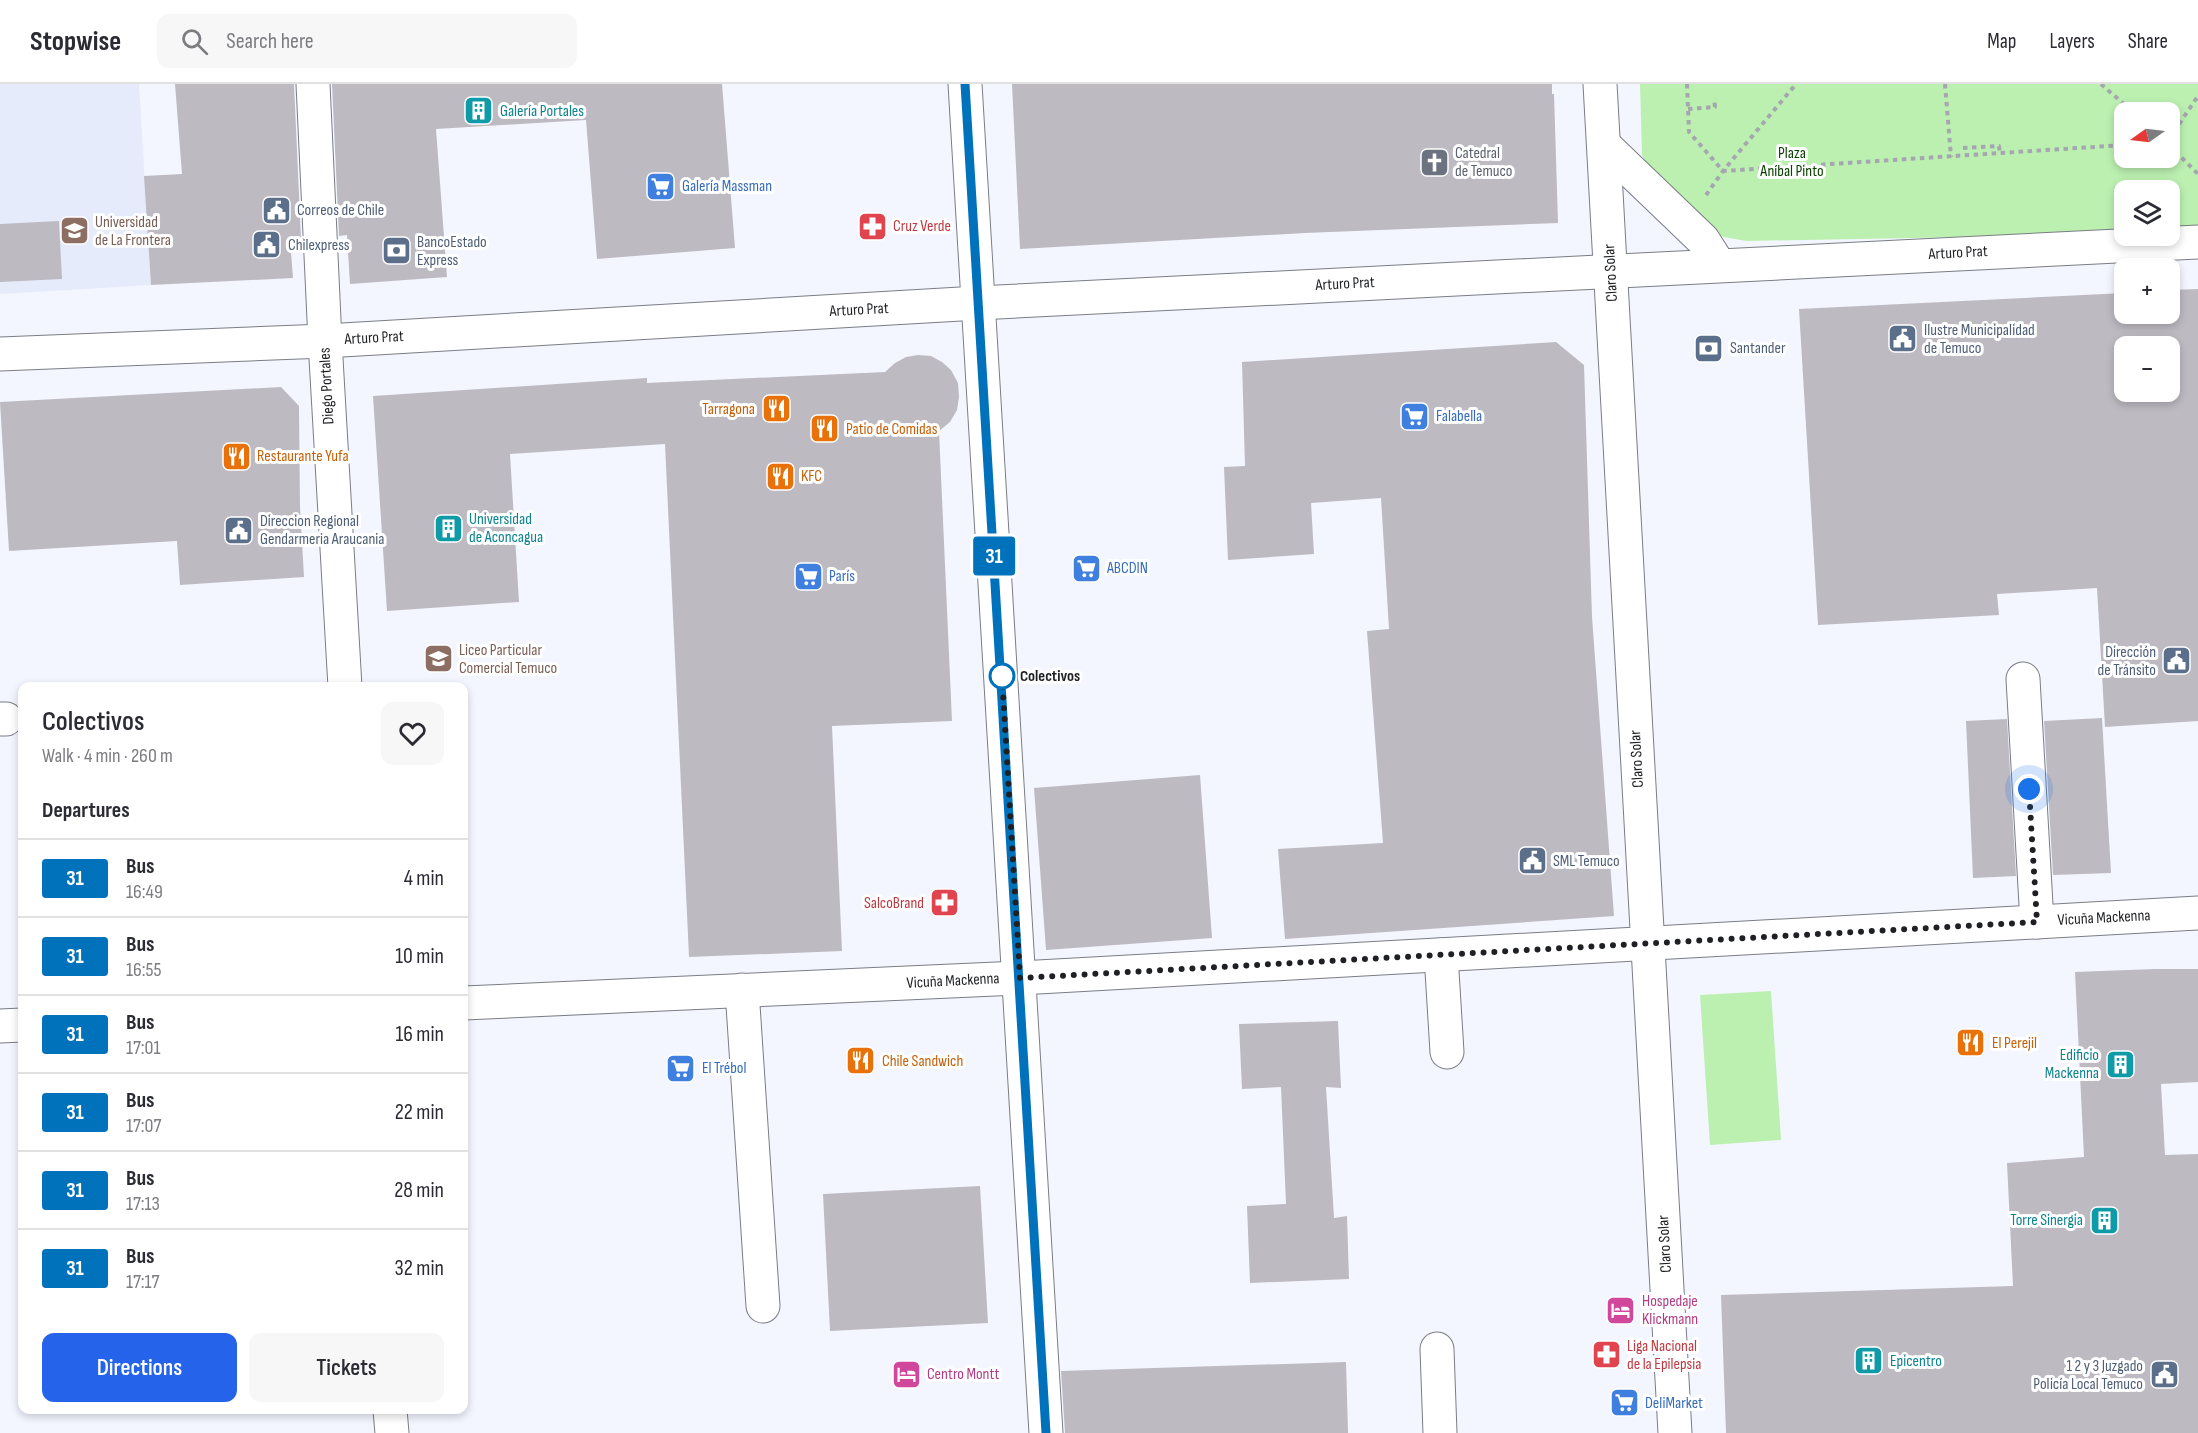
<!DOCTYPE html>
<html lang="en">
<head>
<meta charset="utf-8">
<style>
  body { margin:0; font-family:"Sofia Sans Condensed",sans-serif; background:#f7f7f7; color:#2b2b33; height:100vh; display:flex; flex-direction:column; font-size:22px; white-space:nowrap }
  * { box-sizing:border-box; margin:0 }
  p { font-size:20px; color:#7c7c81 }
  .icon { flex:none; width:33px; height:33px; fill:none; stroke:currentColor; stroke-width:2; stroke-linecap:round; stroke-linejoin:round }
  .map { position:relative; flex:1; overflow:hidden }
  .details { position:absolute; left:18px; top:598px; width:450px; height:732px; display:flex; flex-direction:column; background:#fff; border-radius:12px; box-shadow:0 3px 9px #0003 }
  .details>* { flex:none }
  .badge { padding:0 12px; border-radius:4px; font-size:21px; line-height:39px }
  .needle { width:39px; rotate:256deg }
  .tools { position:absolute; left:2114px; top:18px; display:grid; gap:12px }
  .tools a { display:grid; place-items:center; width:66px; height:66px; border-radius:12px; background:#fff; box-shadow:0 3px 9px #0003; font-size:30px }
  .you { position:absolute; width:30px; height:30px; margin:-15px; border:4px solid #fff; border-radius:50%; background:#1a73e8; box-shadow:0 0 0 9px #1a73e833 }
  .map>.badge { position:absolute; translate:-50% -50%; box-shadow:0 0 0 3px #fff }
  h2 { padding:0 24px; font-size:22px; line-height:54px }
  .round { display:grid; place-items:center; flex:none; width:63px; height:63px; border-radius:12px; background:#f7f7f7 }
  .head { display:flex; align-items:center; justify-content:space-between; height:102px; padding:0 24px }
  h1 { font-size:28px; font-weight:600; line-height:45px }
  .cta { display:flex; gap:12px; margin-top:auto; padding:12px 24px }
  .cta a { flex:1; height:69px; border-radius:12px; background:#2563eb; color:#fff; font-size:24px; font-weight:600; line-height:69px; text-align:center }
  .cta a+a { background:#f7f7f7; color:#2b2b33 }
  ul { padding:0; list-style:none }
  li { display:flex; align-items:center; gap:18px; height:78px; padding:0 24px; border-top:2px solid #e1e1e2 }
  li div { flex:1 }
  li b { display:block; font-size:22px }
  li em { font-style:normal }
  li .badge { min-width:66px; font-weight:700; text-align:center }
  header { display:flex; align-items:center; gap:36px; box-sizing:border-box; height:84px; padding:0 30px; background:#fff; border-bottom:2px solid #e1e1e2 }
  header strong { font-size:28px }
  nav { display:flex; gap:33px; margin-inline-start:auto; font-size:21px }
  .search { width:420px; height:54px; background:#f7f7f7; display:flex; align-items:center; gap:15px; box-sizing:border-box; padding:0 21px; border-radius:12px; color:#7c7c81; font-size:22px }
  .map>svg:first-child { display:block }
  .built { fill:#e5ebfb }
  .green { fill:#bcf0b1; fill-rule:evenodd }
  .building { fill:#bdbac2; fill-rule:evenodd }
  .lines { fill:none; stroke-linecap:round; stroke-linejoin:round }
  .minor-casing { stroke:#7a7d84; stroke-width:35 }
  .path { stroke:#a5a7ae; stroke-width:4; stroke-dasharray:4.5 4.5; stroke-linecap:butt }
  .minor { stroke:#fff; stroke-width:33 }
  .line-casing { stroke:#fff; stroke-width:14 }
  .line { stroke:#0072bc; stroke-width:9 }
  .walk { stroke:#1f2023; stroke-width:6; stroke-dasharray:0 10.8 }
  .stop-dot { fill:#fff; stroke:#0072bc; stroke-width:3 }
  .labels { text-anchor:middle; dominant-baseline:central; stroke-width:6; stroke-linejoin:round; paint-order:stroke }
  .culture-label { font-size:16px; fill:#0d838f; stroke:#fff; text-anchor:start }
  .worship-label { font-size:16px; fill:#5b616d; stroke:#fff; text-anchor:start }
  .park-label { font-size:16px; fill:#0c4100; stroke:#fff }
  .shop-label { font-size:16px; fill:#366cbe; stroke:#fff; text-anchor:start }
  .service-label { font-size:16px; fill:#4e5e75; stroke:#fff; text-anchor:start }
  .education-label { font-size:16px; fill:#785e54; stroke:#fff; text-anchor:start }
  .health-label { font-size:16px; fill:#be3a42; stroke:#fff; text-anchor:start }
  .street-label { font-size:16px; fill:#1f2023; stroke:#fff }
  .food-label { font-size:16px; fill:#c56008; stroke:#fff; text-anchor:start }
  .stop-label { font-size:16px; font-weight:bold; fill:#1f2023; stroke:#fff; text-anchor:start }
  .hotel-label { font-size:16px; fill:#b23c85; stroke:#fff; text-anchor:start }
</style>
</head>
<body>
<header>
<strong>Stopwise</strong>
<div class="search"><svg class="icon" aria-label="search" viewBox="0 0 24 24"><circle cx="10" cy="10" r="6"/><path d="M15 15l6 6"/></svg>Search here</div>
<nav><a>Map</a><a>Layers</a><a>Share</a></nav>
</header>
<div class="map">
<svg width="2198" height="1349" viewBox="0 0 2198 1349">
  <rect width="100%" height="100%" fill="#f3f6ff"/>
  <polygon class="built" points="0,0 139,0 151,201 0,210"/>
  <g class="green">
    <path d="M1640,0h558v147l-29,2v-43h-45v44l-378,7 -22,-4 -20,-8 -53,-55 -9,-19zM2124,28h45v46h-45z"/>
    <polygon points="1771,907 1781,1056 1710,1061 1700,911"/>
  </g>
  <g class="building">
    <polygon points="175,0 294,0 301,155 290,156 293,194 151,201 144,92 182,90"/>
    <polygon points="332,0 722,0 735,164 597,175 586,36 436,45 447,193 350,200 347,151 339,152"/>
    <polygon points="1012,0 1552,0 1552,10 1554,10 1558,139 1305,149 1020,165"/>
    <polygon points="59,137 62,195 0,198 0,140"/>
    <path d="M2198,205v432l-93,6 -8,-139 -100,6 2,21 -181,10 -19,-316 325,-16v21h45v-24zM2124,262h45v46h-45z"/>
    <polygon points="1556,258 1584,281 1592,533 1614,832 1285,855 1278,765 1383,759 1367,547 1389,545 1381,414 1311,419 1314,470 1228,476 1224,383 1245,382 1242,278"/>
    <polygon points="918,271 931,272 942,278 951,286 958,299 959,313 957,326 950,338 939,347 952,637 832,642 842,867 689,873 665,360 510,370 519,518 387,527 373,312 647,294 647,299 885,288 895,279 906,273"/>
    <polygon points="281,303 299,322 300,423 304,493 180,501 177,457 9,467 0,318"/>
    <polygon points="2102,634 2111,789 2053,791 2044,637"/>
    <polygon points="2007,635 2016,792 1973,794 1966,637"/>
    <polygon points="1200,691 1212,854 1046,866 1034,704"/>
    <polygon points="2155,885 2198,885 2198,998 2161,1000 2165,1071 2198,1070 2198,1349 1726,1349 1721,1211 2013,1202 2007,1079 2084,1073 2075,888"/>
    <polygon points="1338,937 1341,1004 1326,1003 1334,1134 1347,1132 1349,1195 1250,1199 1247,1122 1286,1120 1281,1003 1242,1005 1239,940"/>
    <polygon points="980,1102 988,1239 830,1247 823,1110"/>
    <polygon points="1346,1278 1348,1349 1065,1349 1061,1287"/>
  </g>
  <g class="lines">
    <defs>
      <g id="minor">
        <polyline points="313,0 325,257 345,603"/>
        <polyline points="965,0 1046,1349"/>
        <polyline points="1600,0 1675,1349"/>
        <polyline points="1604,61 1703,156 1719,181"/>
        <polyline points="0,270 325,257 978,219 2198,158"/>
        <polyline points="2023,595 2037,838"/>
        <polyline points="0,635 6,635"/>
        <polyline points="1441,871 1447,968"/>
        <polyline points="742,906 763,1222"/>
        <polyline points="464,919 1020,894 2198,829"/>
        <polyline points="0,942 22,941"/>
        <polyline points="1437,1265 1440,1349"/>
        <polyline points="390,1326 392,1349"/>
      </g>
    </defs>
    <use href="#minor" class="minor-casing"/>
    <g class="path">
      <polyline points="1687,0 1689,48 1723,87 2124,61"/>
      <polyline points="1945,0 1951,73"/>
      <polyline points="2101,0 2133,28"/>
      <polyline points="1688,25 1715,23 1714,14"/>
      <polyline points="2169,55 2198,12"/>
      <polyline points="2169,61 2198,90"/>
      <polyline points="1963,64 1999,62 2000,70"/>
      <polyline points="1706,111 1723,87 1796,0"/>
    </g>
    <use href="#minor" class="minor"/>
  </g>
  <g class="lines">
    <defs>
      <polyline id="line" points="965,0 1046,1349"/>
    </defs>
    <use href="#line" class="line-casing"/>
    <use href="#line" class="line"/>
    <polyline class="walk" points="1002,592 1020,894 2037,838 2029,705"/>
  </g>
  <defs>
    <symbol id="building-square" viewBox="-11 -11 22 22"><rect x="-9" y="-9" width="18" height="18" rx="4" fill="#0f9aa8" stroke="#fff"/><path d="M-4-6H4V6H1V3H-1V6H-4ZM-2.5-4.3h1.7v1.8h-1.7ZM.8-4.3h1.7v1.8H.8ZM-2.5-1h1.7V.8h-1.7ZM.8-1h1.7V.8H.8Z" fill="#fff"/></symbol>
    <symbol id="church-square" viewBox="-11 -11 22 22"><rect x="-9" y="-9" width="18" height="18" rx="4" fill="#6b7280" stroke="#fff"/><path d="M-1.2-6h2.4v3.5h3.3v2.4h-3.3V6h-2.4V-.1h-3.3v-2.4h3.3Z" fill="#fff"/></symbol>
    <symbol id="supermarket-square" viewBox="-11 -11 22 22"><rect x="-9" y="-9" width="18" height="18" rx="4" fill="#3f7fe0" stroke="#fff"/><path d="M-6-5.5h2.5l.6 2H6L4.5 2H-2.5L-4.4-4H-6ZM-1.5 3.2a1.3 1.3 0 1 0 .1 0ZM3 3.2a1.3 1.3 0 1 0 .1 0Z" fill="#fff"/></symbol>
    <symbol id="civic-square" viewBox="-11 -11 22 22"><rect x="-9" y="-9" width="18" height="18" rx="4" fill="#5c6f8a" stroke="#fff"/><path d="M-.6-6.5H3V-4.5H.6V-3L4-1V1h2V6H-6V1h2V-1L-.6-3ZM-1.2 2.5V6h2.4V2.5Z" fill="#fff"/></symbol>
    <symbol id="pharmacy-square" viewBox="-11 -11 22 22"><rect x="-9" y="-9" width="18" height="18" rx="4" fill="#e0444e" stroke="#fff"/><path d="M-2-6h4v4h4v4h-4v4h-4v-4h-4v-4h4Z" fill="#fff"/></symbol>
    <symbol id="university-square" viewBox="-11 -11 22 22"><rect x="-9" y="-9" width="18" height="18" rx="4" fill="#8d6e63" stroke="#fff"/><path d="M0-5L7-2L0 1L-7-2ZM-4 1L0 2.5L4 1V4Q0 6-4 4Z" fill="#fff"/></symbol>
    <symbol id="bank-square" viewBox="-11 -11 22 22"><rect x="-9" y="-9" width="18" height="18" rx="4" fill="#5c6f8a" stroke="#fff"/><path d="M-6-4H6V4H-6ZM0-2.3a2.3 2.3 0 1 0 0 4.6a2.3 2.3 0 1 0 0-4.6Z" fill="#fff"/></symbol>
    <symbol id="restaurant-square" viewBox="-11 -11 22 22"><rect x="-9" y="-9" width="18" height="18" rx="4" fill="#e8710a" stroke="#fff"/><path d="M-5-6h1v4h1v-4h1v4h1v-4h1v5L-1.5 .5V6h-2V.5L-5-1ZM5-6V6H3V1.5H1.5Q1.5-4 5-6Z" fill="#fff"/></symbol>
    <symbol id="school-square" viewBox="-11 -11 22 22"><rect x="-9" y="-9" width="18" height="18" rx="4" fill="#8d6e63" stroke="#fff"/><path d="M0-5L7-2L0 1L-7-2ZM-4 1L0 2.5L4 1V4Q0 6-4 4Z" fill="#fff"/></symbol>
    <symbol id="hotel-square" viewBox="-11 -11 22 22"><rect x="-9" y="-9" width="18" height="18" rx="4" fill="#d1479c" stroke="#fff"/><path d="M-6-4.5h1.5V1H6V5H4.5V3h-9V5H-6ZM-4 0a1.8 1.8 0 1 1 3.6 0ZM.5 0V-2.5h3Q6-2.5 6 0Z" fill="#fff"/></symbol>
  </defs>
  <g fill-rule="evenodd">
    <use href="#building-square" x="462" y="10" width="33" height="33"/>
    <use href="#church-square" x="1418" y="62" width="33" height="33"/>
    <use href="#supermarket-square" x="644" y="86" width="33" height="33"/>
    <use href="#civic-square" x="260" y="110" width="33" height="33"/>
    <use href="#pharmacy-square" x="856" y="126" width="33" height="33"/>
    <use href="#university-square" x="58" y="130" width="33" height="33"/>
    <use href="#civic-square" x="250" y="144" width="33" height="33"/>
    <use href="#bank-square" x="380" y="150" width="33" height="33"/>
    <use href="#civic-square" x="1886" y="238" width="33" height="33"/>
    <use href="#bank-square" x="1692" y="248" width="33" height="33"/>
    <use href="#restaurant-square" x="760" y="308" width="33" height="33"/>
    <use href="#supermarket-square" x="1398" y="316" width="33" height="33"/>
    <use href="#restaurant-square" x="808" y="328" width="33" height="33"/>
    <use href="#restaurant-square" x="220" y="356" width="33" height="33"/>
    <use href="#restaurant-square" x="764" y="376" width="33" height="33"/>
    <use href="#building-square" x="432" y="428" width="33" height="33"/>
    <use href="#civic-square" x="222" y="430" width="33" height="33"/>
    <use href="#supermarket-square" x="1070" y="468" width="33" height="33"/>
    <use href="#supermarket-square" x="792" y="476" width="33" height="33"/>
    <use href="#school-square" x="422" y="558" width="33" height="33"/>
    <use href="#civic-square" x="2160" y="560" width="33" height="33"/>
    <use href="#civic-square" x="1516" y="760" width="33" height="33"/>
    <use href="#pharmacy-square" x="928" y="802" width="33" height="33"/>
    <use href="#restaurant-square" x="1954" y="942" width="33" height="33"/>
    <use href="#restaurant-square" x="844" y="960" width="33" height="33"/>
    <use href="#building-square" x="2104" y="964" width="33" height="33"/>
    <use href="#supermarket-square" x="664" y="968" width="33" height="33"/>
    <use href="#building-square" x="2088" y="1120" width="33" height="33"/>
    <use href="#hotel-square" x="1604" y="1210" width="33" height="33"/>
    <use href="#pharmacy-square" x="1590" y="1254" width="33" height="33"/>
    <use href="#building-square" x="1852" y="1260" width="33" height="33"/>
    <use href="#hotel-square" x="890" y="1274" width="33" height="33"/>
    <use href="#civic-square" x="2148" y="1274" width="33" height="33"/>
    <use href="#supermarket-square" x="1608" y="1302" width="33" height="33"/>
  </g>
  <circle class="stop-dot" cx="1002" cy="592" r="12"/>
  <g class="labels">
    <g class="culture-label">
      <text x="500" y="27">Galería Portales</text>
      <text x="469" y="435">Universidad<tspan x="469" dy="18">de Aconcagua</tspan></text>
      <text x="2099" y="971" text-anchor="end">Edificio<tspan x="2099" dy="18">Mackenna</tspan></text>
      <text x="2083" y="1136" text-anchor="end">Torre Sinergia</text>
      <text x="1890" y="1277">Epicentro</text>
    </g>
    <g class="worship-label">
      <text x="1455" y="69">Catedral<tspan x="1455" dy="18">de Temuco</tspan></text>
    </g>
    <g class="park-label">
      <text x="1792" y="69">Plaza<tspan x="1792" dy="18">Aníbal Pinto</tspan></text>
    </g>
    <g class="shop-label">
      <text x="682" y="102">Galería Massman</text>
      <text x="1436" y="332">Falabella</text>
      <text x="1107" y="484">ABCDIN</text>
      <text x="829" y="492">París</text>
      <text x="702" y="984">El Trébol</text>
      <text x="1645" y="1319">DeliMarket</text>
    </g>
    <g class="service-label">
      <text x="297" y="126">Correos de Chile</text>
      <text x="417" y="158">BancoEstado<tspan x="417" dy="18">Express</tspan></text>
      <text x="288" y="161">Chilexpress</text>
      <text x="1924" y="246">Ilustre Municipalidad<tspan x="1924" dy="18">de Temuco</tspan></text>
      <text x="1730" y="264">Santander</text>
      <text x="260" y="437">Direccion Regional<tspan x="260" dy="18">Gendarmeria Araucania</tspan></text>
      <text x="2156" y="568" text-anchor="end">Dirección<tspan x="2156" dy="18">de Tránsito</tspan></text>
      <text x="1553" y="777">SML Temuco</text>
      <text x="2143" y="1282" text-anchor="end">1 2 y 3 Juzgado<tspan x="2143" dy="18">Policía Local Temuco</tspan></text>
    </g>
    <g class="education-label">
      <text x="95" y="138">Universidad<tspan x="95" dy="18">de La Frontera</tspan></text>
      <text x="459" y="566">Liceo Particular<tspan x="459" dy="18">Comercial Temuco</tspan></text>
    </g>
    <g class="health-label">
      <text x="893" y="142">Cruz Verde</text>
      <text x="924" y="819" text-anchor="end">SalcoBrand</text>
      <text x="1627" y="1262">Liga Nacional<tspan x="1627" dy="18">de la Epilepsia</tspan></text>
    </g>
    <g class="street-label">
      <text transform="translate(1958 169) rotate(-3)">Arturo Prat</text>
      <text transform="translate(1611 189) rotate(-93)">Claro Solar</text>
      <text transform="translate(1345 200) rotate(-3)">Arturo Prat</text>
      <text transform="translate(859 226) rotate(-3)">Arturo Prat</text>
      <text transform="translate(374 254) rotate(-3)">Arturo Prat</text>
      <text transform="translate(327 302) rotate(-93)">Diego Portales</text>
      <text transform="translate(1637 675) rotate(-93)">Claro Solar</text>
      <text transform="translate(2104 834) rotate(-3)">Vicuña Mackenna</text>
      <text transform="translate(953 897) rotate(-3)">Vicuña Mackenna</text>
      <text transform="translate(1665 1160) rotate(-93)">Claro Solar</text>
    </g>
    <g class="food-label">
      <text x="755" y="325" text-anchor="end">Tarragona</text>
      <text x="846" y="345">Patio de Comidas</text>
      <text x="257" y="372">Restaurante Yufa</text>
      <text x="801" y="392">KFC</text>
      <text x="1992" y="959">El Perejil</text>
      <text x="882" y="977">Chile Sandwich</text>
    </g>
    <g class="stop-label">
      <text x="1020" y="592">Colectivos</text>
    </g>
    <g class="hotel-label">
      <text x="1642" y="1217">Hospedaje<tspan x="1642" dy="18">Klickmann</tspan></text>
      <text x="927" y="1290">Centro Montt</text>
    </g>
  </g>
</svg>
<div class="tools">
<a><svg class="needle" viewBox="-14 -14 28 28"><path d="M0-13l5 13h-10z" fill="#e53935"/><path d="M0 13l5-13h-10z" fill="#7c7c81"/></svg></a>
<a><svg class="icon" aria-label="layers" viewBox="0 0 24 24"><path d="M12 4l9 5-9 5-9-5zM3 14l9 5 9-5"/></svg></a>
<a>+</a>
<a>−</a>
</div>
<div class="you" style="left:2029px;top:705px"></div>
<b class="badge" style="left:994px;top:472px;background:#0072bc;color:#fff">31</b>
<section class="details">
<div class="head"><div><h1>Colectivos</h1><p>Walk · 4 min · 260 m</p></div><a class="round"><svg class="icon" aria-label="heart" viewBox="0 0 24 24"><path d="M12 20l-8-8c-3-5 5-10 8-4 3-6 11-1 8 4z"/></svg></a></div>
<h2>Departures</h2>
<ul>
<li><span class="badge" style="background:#0072bc;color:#fff">31</span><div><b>Bus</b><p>16:49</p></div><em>4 min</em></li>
<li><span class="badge" style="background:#0072bc;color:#fff">31</span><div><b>Bus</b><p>16:55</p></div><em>10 min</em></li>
<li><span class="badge" style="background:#0072bc;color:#fff">31</span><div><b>Bus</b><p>17:01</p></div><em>16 min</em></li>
<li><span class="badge" style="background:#0072bc;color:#fff">31</span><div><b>Bus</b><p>17:07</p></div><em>22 min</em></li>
<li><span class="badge" style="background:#0072bc;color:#fff">31</span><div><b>Bus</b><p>17:13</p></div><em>28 min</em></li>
<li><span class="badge" style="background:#0072bc;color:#fff">31</span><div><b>Bus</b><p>17:17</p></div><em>32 min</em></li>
</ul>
<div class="cta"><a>Directions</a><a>Tickets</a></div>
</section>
</div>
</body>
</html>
